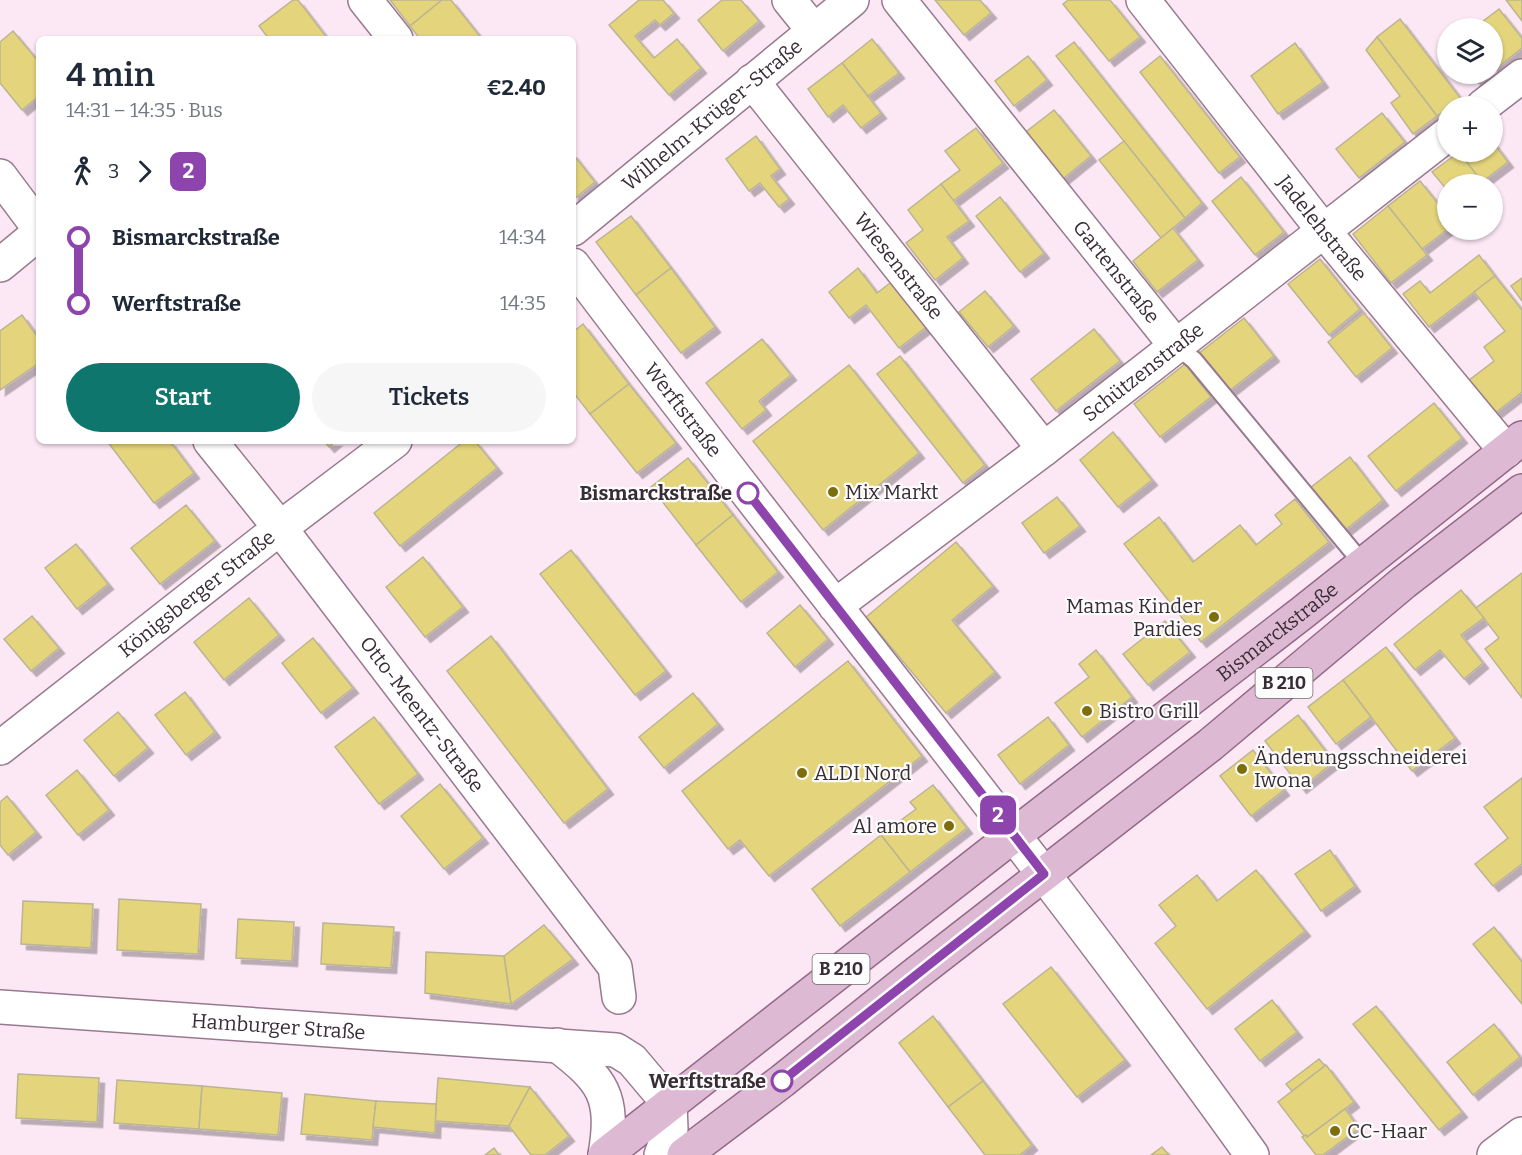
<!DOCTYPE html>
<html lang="en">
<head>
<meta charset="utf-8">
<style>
  body { margin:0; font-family:Bitter,serif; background:#f6f6f7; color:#1f2937; height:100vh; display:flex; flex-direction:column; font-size:22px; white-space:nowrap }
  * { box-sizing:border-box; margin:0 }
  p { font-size:20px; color:#747a83 }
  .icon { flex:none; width:33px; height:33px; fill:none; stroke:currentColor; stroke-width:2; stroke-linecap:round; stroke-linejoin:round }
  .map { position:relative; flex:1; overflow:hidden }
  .panel { position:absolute; left:36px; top:36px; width:540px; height:408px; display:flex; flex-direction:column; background:#fff; border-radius:9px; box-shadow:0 2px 4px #0004 }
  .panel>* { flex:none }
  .badge { padding:0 12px; border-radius:9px; font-size:21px; line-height:39px }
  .tools { position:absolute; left:1437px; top:18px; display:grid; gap:12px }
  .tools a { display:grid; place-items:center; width:66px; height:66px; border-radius:50%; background:#fff; box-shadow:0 2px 4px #0004; font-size:30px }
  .map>.badge { position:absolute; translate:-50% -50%; box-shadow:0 0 0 3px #fff }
  .legs { display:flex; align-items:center; gap:9px; height:66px; padding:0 30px; font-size:20px }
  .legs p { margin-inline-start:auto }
  .overview { display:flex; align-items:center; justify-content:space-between; height:102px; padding:0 30px }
  h1 { font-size:33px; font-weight:600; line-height:45px }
  .cta { display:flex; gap:12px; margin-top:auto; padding:12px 30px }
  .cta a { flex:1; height:69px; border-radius:36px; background:#0f766e; color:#fff; font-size:24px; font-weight:600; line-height:69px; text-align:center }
  .cta a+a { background:#f6f6f7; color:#1f2937 }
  ul { padding:0 30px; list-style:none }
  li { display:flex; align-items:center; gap:21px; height:66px; font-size:22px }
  li i { display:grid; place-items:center; width:9px; height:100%; margin:0 8px; background:currentColor }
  li i::after { content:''; width:15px; height:15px; margin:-8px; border:4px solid; border-radius:50%; background:#fff }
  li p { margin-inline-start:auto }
  li:first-child i { background:linear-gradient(#0000 50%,currentColor 0) }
  li:last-child i { background:linear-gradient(currentColor 50%,#0000 0) }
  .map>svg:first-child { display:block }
  .building { fill:#e4d47c; stroke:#bbb593; stroke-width:1.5; filter:url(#shadow) }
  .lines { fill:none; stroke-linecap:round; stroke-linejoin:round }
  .service-casing { stroke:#987a8f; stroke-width:20 }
  .minor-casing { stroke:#987a8f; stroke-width:36 }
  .primary-casing { stroke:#946988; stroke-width:36 }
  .service { stroke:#fff; stroke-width:16 }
  .minor { stroke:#fff; stroke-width:33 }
  .primary { stroke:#ddb9d3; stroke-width:33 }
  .line-1-casing { stroke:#fff; stroke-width:14 }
  .line-1 { stroke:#8e44ad; stroke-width:9 }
  .poi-dot { fill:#7d6e0b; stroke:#fcfcfc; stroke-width:2 }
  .stop-1-dot { fill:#fff; stroke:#8e44ad; stroke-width:3 }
  .labels { text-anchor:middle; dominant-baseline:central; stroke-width:4.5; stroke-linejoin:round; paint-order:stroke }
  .shield { fill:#fcfcfc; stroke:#736a71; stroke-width:1.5 }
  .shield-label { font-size:18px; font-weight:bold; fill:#382c35 }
  .street-label { font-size:20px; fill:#382c35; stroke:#fcfcfc }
  .poi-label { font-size:20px; fill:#382c35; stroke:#fcfcfc; text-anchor:start }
  .stop-label { font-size:20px; font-weight:bold; fill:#382c35; stroke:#fcfcfc; text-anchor:end }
</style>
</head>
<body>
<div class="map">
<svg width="1522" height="1155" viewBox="0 0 1522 1155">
  <defs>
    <filter id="shadow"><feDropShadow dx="5.5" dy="5.5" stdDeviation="0" flood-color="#0004"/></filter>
  </defs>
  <rect width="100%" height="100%" fill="#fce8f5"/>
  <g class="building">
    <polygon points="293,0 298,0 328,39 269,39 259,26"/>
    <polygon points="390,0 442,0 410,26"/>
    <polygon points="442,0 451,0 482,39 420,39 410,26"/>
    <polygon points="639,0 663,0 674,13 660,25 655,20 635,36 654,58 677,39 701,68 669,95 609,25"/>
    <polygon points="722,0 741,0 759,21 723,51 698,20"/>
    <polygon points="935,0 980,0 991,13 964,35"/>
    <polygon points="1068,0 1110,0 1140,37 1109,61 1063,4"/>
    <polygon points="1506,0 1522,0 1522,21"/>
    <polygon points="1499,9 1522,38 1522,48 1492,72 1492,28 1474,28"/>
    <polygon points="1400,19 1461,99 1448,106 1448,109 1437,116 1377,37"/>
    <polygon points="13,31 39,62 39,96 22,110 0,83 0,42"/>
    <polygon points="1377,37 1437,116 1413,134 1391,103 1400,96 1366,50"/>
    <polygon points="872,39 899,73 868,96 842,63"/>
    <polygon points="1074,42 1202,203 1185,218 1056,56"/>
    <polygon points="1295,43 1323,82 1278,114 1251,76"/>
    <polygon points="1028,56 1047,80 1014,106 995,81"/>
    <polygon points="1160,56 1240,157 1219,173 1140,72"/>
    <polygon points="842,63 881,113 861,128 843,105 828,117 808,89"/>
    <polygon points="1471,74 1490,74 1478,83"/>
    <polygon points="1054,110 1091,156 1059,182 1022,135"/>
    <polygon points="1382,113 1405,142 1359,178 1336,149"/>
    <polygon points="976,128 1003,163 953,201 941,184 960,170 945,151"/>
    <polygon points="756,136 780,169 771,176 789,199 779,207 760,183 749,191 726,159"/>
    <polygon points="1124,141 1185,218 1161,238 1099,160"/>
    <polygon points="1492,141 1508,162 1482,182 1459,152 1492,152"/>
    <polygon points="1459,152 1482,182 1478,184 1448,184 1448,191 1432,172"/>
    <polygon points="573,154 595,182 573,200"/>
    <polygon points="1241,177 1284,232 1255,255 1212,201"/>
    <polygon points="1420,181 1448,216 1448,229 1422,249 1388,206"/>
    <polygon points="941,184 969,221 947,237 963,258 935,280 906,243 923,230 908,210"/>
    <polygon points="1000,197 1044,253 1020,272 976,216"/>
    <polygon points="1388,206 1427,255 1391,283 1353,234"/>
    <polygon points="631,216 671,268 636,295 596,242"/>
    <polygon points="1173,228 1198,260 1157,292 1133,261"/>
    <polygon points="1479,255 1495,276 1429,327 1403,294 1420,281 1430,293"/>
    <polygon points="1320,259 1360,309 1329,335 1288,284"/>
    <polygon points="671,268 715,327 681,353 636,295"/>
    <polygon points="858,268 877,293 894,280 929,325 899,348 866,305 849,318 829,292"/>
    <polygon points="1495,276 1522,310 1522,392 1494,414 1468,381 1494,361 1484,347 1505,331 1474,292"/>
    <polygon points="1522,278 1522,301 1511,286"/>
    <polygon points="985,291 1014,326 988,347 959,312"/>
    <polygon points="1364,313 1392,348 1356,377 1328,342"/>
    <polygon points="22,315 39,339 39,363 0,390 0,331"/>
    <polygon points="1244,318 1274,356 1228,392 1198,354"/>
    <polygon points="583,324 629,384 590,414 573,392 573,332"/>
    <polygon points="1094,329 1120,361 1056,411 1031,379"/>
    <polygon points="762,339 791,375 759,401 766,410 742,429 706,383"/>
    <polygon points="900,356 985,465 963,483 877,374"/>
    <polygon points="1185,364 1211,397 1160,437 1134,404"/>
    <polygon points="849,365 919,453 823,530 753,441"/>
    <polygon points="629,384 676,443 637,473 590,414"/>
    <polygon points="1434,403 1462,438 1396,491 1368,456"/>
    <polygon points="1113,432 1152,480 1118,507 1080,460"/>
    <polygon points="107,441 170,441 194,473 154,503"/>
    <polygon points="324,441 336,441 329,447"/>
    <polygon points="464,441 475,441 497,468 400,546 374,513"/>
    <polygon points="1350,457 1383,500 1344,531 1310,488"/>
    <polygon points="688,458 733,515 696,545 651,487"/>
    <polygon points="1057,497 1080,526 1044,553 1022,523"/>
    <polygon points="1295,499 1329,542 1201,642 1124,544 1159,517 1193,562 1240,525 1256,545 1282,524 1275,515"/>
    <polygon points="186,505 215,541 160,584 131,548"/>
    <polygon points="733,515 778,572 741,602 696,545"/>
    <polygon points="956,542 993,586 952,620 995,672 946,713 866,617"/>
    <polygon points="76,544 108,584 77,609 45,568"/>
    <polygon points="571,550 666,671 635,695 540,574"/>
    <polygon points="423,557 463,607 425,637 386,587"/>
    <polygon points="1522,573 1522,698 1485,649 1499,638 1476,608"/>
    <polygon points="1461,590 1484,618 1461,635 1483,663 1464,679 1440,650 1415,670 1394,644"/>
    <polygon points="249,598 279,635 224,680 194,642"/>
    <polygon points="800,605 828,639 795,667 767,633"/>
    <polygon points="32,616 59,648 31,671 4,639"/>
    <polygon points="1165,621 1190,652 1148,685 1123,654"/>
    <polygon points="491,636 608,789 564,823 447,671"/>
    <polygon points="313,638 353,688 321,713 282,663"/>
    <polygon points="1386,647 1455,738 1412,771 1343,680"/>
    <polygon points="1096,650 1132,697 1082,737 1055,703 1089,677 1079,664"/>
    <polygon points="848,661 922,756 769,876 740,840 728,849 682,791"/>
    <polygon points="1343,680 1371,717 1336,744 1308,707"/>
    <polygon points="185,692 215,732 186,755 155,715"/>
    <polygon points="693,693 718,724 664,768 639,737"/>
    <polygon points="118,712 148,748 114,776 84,740"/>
    <polygon points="1298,715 1334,762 1301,788 1265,741"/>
    <polygon points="374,717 418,774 379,804 335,747"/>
    <polygon points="1048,717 1069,745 1020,784 998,755"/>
    <polygon points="1253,750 1284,790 1251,816 1220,776"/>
    <polygon points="77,770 109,810 78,835 46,795"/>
    <polygon points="1522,778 1522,864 1493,886 1475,864 1508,838 1484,807"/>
    <polygon points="440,784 483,838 444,869 401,816"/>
    <polygon points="933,785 967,828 910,872 881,835 916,809 910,802"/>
    <polygon points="7,796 36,832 8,855 0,845 0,802"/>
    <polygon points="881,835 910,872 840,926 812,889"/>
    <polygon points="1330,850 1355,886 1321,911 1295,874"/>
    <polygon points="1256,870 1305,931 1207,1009 1155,943 1176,926 1159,905 1197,875 1217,901"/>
    <polygon points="119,899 201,904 198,954 117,950"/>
    <polygon points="23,901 93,904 91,948 21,944"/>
    <polygon points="238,919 294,922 292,961 236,958"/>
    <polygon points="323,923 394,927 391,968 321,964"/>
    <polygon points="544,925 573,959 511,1004 504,956"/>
    <polygon points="1494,927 1522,962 1522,1004 1473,944"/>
    <polygon points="426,952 504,956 511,1004 425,993"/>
    <polygon points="1051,967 1125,1060 1077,1097 1003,1004"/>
    <polygon points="1272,1000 1297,1032 1260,1061 1235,1029"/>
    <polygon points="1376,1006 1462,1112 1439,1130 1353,1024"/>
    <polygon points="933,1016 983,1081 948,1107 899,1043"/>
    <polygon points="1494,1024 1520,1057 1473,1095 1447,1062"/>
    <polygon points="1319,1059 1325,1066 1292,1091 1286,1084"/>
    <polygon points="1326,1065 1354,1102 1307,1137 1306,1135 1304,1136 1278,1102"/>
    <polygon points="18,1074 99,1078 97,1122 16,1118"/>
    <polygon points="438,1078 530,1087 509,1126 435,1121"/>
    <polygon points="117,1080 202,1086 199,1129 114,1123"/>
    <polygon points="983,1081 1032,1145 1020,1155 985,1155 948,1107"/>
    <polygon points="202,1086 282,1093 278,1135 199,1129"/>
    <polygon points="530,1087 569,1136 545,1155 531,1155 509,1126"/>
    <polygon points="305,1094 376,1101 372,1140 301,1134"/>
    <polygon points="376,1101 436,1104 435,1133 373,1127"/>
    <polygon points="1345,1109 1359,1128 1323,1155 1316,1155 1302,1137 1306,1135 1307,1137"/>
    <polygon points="1162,1147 1169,1155 1151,1155"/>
    <polygon points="494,1148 499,1155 485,1155"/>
  </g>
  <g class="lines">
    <defs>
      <polyline id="service" points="1176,346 1194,360 1363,564"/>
      <g id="minor">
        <polyline points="365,0 396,39"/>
        <polyline points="789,0 814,31"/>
        <path id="s1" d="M899,0l277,346"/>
        <path id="s2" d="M1143,0l180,230 183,221"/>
        <path id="s3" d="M752,81l292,368"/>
        <polyline points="1483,106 1522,76"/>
        <polyline points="0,176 39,228"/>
        <path id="s4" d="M573,229l279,-229"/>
        <polyline points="0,265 39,233"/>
        <path id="s5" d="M573,265c224,299 462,586 679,890"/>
        <path id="s6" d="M210,441l70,87 335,439 4,30"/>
        <path id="s7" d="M835,606l209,-157 404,-315"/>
        <path id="s8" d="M0,748l280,-220 115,-87"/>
        <path id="s9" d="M0,1007l616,43 16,10 38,45 1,24 -10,26"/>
        <path d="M557,1045c46,35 58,51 48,110"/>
        <polyline points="1494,1155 1522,1134"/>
      </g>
      <g id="primary">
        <path id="s10" d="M605,1155l409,-320 288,-222 220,-175"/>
        <polyline points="684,1155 782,1081 913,976 1210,745 1403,583 1522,491"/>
      </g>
    </defs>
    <use href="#service" class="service-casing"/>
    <use href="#minor" class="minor-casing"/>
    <use href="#primary" class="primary-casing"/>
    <use href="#service" class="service"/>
    <use href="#minor" class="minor"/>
    <use href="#primary" class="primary"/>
  </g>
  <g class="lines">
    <defs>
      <polyline id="line-1" points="748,493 1044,874 782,1081"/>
    </defs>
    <use href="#line-1" class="line-1-casing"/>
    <use href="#line-1" class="line-1"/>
  </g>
  <g class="poi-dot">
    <circle cx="833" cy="492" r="6"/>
    <circle cx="1214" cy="617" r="6"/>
    <circle cx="1087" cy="711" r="6"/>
    <circle cx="1242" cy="769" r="6"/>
    <circle cx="802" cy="773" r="6"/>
    <circle cx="949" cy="826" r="6"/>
    <circle cx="1335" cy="1131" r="6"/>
  </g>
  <g class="stop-1-dot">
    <circle cx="748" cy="493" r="10"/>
    <circle cx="782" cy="1081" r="10"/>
  </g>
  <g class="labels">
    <g class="shield">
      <rect x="1255.5" y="668" width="57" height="30" rx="4.5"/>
      <rect x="812.5" y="954" width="57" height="30" rx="4.5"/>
    </g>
    <g class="shield-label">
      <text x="1284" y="683">B 210</text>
      <text x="841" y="969">B 210</text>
    </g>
    <g class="street-label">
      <text stroke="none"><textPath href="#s4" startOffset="180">Wilhelm-Krüger-Straße</textPath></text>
      <text stroke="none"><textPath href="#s2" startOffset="290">Jadelehstraße</textPath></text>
      <text stroke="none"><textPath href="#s3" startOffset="236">Wiesenstraße</textPath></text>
      <text stroke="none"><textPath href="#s1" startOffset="348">Gartenstraße</textPath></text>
      <text stroke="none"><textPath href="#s7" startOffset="387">Schützenstraße</textPath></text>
      <text stroke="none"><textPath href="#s5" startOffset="182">Werftstraße</textPath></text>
      <text stroke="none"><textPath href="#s8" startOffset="250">Königsberger Straße</textPath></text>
      <text stroke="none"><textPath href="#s10" startOffset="852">Bismarckstraße</textPath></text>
      <text stroke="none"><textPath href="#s6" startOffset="346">Otto-Meentz-Straße</textPath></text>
      <text stroke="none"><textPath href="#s9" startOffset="279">Hamburger Straße</textPath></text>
    </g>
    <g class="poi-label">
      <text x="845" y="492">Mix Markt</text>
      <text x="1202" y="606" text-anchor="end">Mamas Kinder<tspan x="1202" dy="23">Pardies</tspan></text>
      <text x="1099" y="711">Bistro Grill</text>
      <text x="1254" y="757">Änderungsschneiderei<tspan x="1254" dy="23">Iwona</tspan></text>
      <text x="814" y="773">ALDI Nord</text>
      <text x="937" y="826" text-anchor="end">Al amore</text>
      <text x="1347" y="1131">CC-Haar</text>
    </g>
    <g class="stop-label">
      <text x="732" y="493">Bismarckstraße</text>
      <text x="766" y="1081">Werftstraße</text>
    </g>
  </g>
</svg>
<div class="tools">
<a><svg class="icon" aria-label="layers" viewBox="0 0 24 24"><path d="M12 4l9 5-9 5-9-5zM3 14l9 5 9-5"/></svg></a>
<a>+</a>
<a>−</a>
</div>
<b class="badge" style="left:998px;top:815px;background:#8e44ad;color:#fff">2</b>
<section class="panel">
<div class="overview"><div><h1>4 min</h1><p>14:31 – 14:35 · Bus</p></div><b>€2.40</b></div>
<div class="legs"><svg class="icon" aria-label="walk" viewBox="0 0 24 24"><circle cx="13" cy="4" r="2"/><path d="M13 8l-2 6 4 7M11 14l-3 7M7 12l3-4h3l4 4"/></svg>3<svg class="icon" aria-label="forward" viewBox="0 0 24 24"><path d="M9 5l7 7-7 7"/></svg><b class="badge" style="background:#8e44ad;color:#fff">2</b></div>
<ul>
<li><i style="color:#8e44ad"></i><b>Bismarckstraße</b><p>14:34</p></li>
<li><i style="color:#8e44ad"></i><b>Werftstraße</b><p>14:35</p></li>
</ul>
<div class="cta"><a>Start</a><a>Tickets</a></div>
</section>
</div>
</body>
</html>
